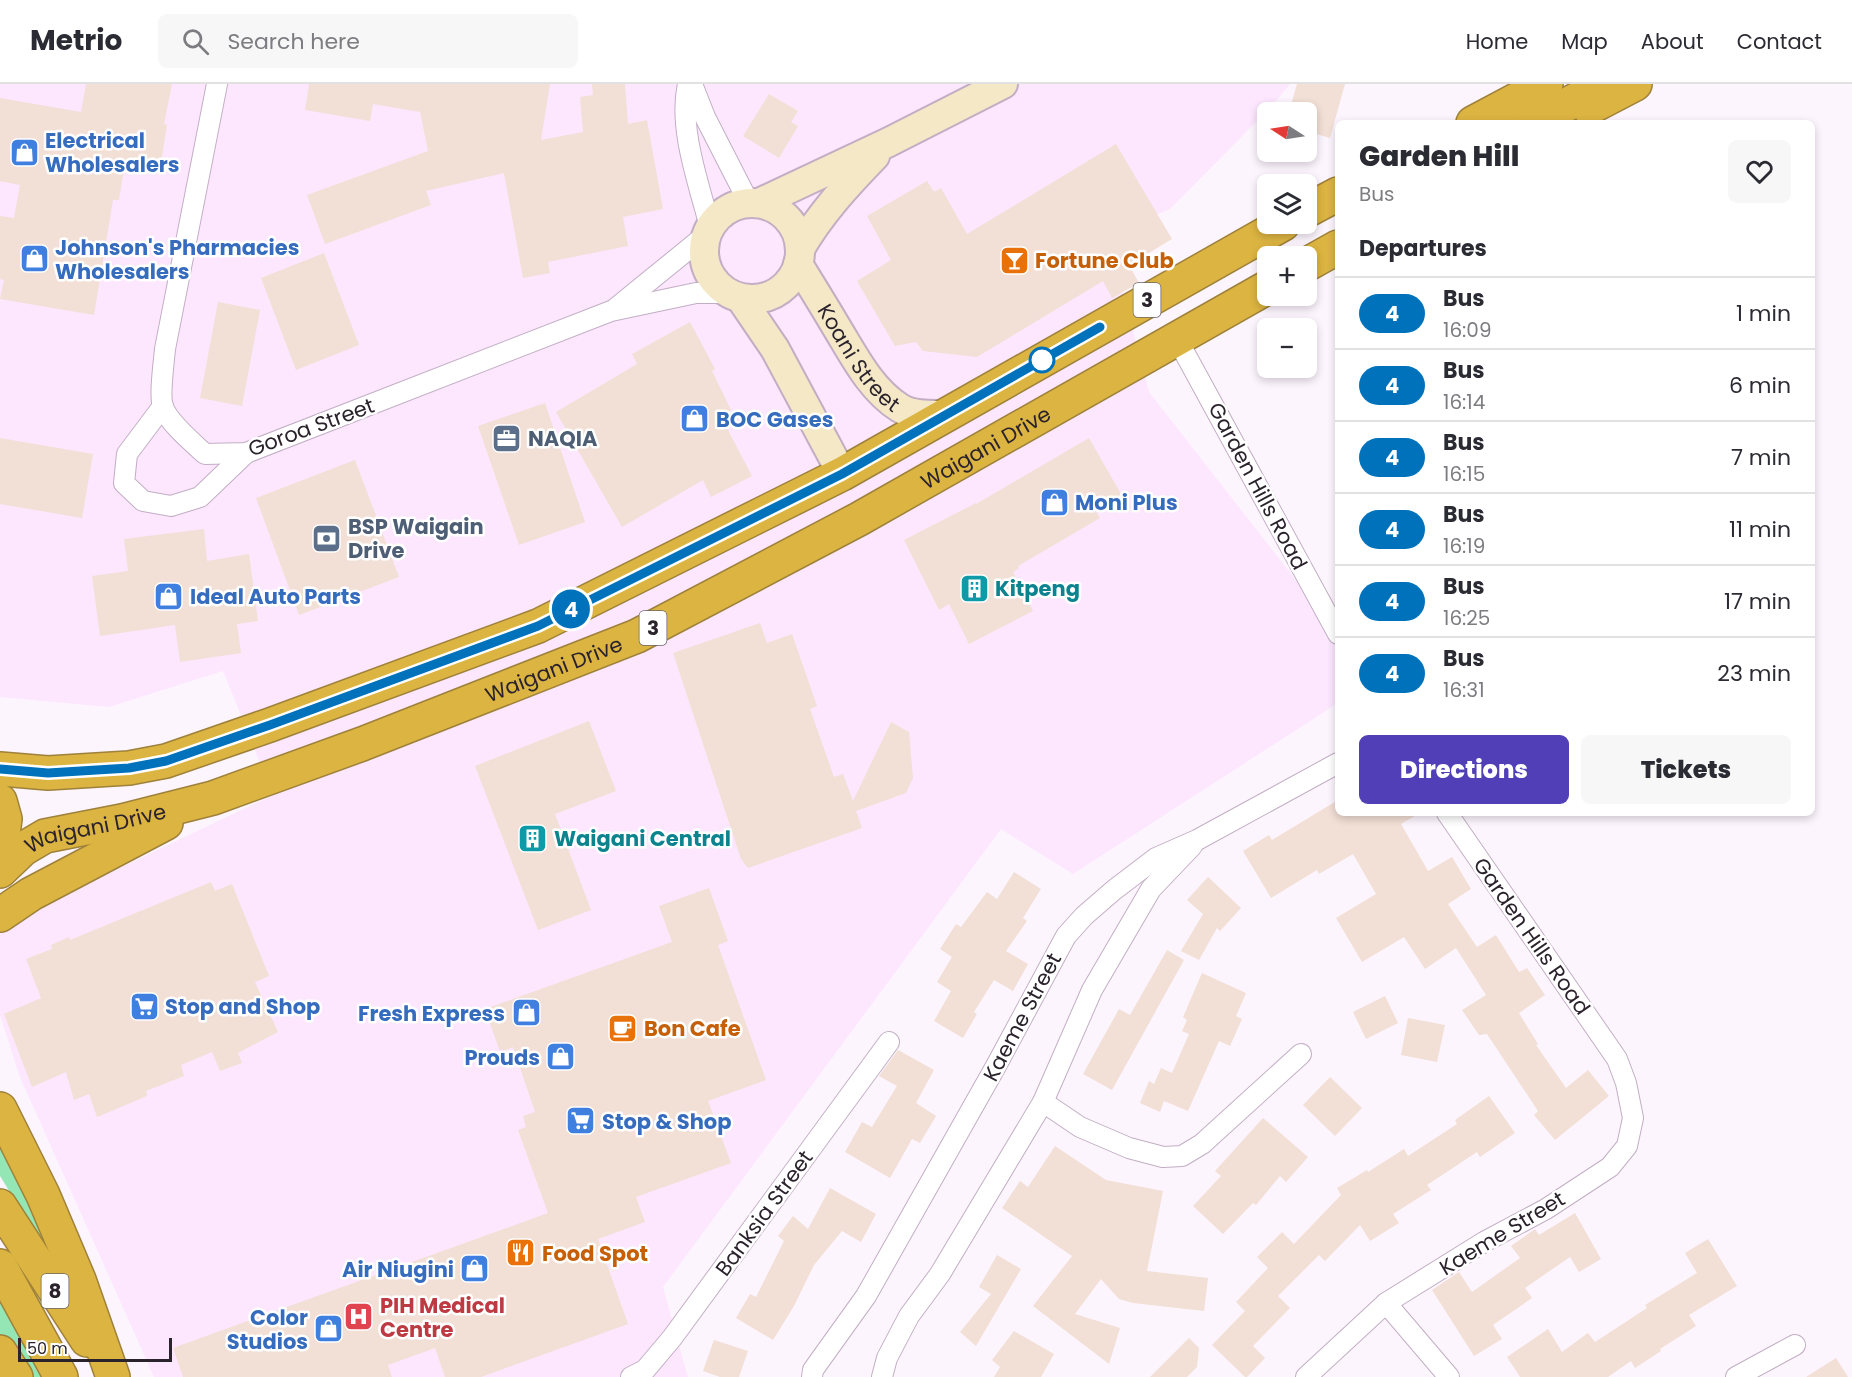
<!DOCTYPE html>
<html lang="en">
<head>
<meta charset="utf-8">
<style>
  body { margin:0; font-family:Poppins,sans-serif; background:#f7f7f7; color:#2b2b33; height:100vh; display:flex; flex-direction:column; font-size:22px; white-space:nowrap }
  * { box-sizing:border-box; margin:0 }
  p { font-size:20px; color:#7c7c81 }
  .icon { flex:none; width:33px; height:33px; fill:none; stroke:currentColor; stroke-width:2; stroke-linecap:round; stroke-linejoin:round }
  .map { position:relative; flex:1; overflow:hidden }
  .drawer { position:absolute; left:1335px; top:36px; width:480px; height:696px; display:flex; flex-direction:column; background:#fff; border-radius:9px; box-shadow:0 3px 9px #0003 }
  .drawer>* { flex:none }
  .badge { padding:0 12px; border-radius:20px; font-size:21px; line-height:39px }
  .needle { width:39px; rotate:282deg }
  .fabs { position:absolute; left:1257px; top:18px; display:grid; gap:12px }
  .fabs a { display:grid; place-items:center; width:60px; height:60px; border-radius:9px; background:#fff; box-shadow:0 3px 9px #0003; font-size:30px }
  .scale { position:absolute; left:18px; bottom:15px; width:154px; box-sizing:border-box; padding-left:6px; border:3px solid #2b232c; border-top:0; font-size:16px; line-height:21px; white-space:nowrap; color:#2b232c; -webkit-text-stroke:4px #fff; paint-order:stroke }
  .map>.badge { position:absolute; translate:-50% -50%; box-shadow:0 0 0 3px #fff }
  h2 { padding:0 24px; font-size:22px; line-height:54px }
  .round { display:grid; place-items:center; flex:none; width:63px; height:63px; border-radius:9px; background:#f7f7f7 }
  .head { display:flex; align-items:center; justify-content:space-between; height:102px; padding:0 24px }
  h1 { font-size:28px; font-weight:800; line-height:45px }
  .action { display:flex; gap:12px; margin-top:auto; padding:12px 24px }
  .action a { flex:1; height:69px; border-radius:9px; background:#503fb6; color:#fff; font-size:24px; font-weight:800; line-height:69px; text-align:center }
  .action a+a { background:#f7f7f7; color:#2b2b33 }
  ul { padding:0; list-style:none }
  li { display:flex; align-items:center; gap:18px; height:72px; padding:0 24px; border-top:2px solid #e1e1e2 }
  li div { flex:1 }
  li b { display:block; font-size:22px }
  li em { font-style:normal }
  li .badge { min-width:66px; font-weight:700; text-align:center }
  header { display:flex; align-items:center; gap:36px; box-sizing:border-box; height:84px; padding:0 30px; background:#fff; border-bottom:2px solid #e1e1e2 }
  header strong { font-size:28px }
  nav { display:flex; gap:33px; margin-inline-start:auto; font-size:21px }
  .search { width:420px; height:54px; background:#f7f7f7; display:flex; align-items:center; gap:15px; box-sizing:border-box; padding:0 21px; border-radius:9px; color:#7c7c81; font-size:22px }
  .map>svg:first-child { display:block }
  .built { fill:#fce7fe }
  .green { fill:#95e6b5 }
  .building { fill:#f2dfd5 }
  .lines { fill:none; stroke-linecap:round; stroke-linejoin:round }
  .street-casing { stroke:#c2aec4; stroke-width:22 }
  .secondary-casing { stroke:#c2aec4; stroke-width:32 }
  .highway-casing { stroke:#9e813a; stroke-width:36 }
  .street { stroke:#fff; stroke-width:20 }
  .secondary { stroke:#f4e8c6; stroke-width:28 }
  .highway { stroke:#dcb441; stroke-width:33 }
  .line-casing { stroke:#fff; stroke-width:14 }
  .line { stroke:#0072bc; stroke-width:9 }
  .stop-dot { fill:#fff; stroke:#0072bc; stroke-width:3 }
  .labels { text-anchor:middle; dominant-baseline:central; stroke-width:5; stroke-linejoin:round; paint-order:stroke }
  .shield { fill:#fff; stroke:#6b656b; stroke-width:1.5 }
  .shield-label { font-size:20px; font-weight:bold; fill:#2b232c }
  .shop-label { font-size:21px; font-weight:bold; fill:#366cbe; stroke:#fff; text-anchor:start }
  .food-label { font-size:21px; font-weight:bold; fill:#c56008; stroke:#fff; text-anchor:start }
  .street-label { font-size:21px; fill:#2b232c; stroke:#fff }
  .service-label { font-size:21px; font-weight:bold; fill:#4e5e75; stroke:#fff; text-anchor:start }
  .culture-label { font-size:21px; font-weight:bold; fill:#0d838f; stroke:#fff; text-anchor:start }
  .health-label { font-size:21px; font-weight:bold; fill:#be3a42; stroke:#fff; text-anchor:start }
</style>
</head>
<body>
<header>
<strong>Metrio</strong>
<div class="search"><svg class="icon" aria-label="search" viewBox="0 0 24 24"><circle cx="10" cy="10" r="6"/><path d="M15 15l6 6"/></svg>Search here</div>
<nav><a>Home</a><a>Map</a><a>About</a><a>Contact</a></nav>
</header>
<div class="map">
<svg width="1852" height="1293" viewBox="0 0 1852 1293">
  <rect width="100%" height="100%" fill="#fdf5fe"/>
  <polygon class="built" points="0,0 1290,0 1272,22 1170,125 1108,151 1149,308 1338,550 1338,619 1073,790 1001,745 663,1203 688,1293 154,1293 19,991 0,931 0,847 82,802 273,711 223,587 109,623 0,613"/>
  <g class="green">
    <polygon points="0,1060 77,1217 0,1092"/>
    <polygon points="0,1207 50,1293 22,1293 0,1259"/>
  </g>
  <g class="building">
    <polygon points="86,0 172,0 164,40 167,41 160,85 125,79 119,116 113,116 94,231 0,215 4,196 0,195 0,132 14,134 20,101 0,97 0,14 81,28"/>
    <polygon points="309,0 550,0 541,56 583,48 580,13 593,11 592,0 625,0 628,40 647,36 663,125 623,133 628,162 548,178 550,189 523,194 504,89 426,107 431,121 325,160 307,111 428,67 420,28 373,20 370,37 305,26"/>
    <polygon points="1297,0 1345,0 1330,54 1306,47 1306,28 1289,28"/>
    <polygon points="769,10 798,27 791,38 798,42 779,74 743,52"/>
    <polygon points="1116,60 1172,155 1129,181 1139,199 1112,214 1103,197 977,273 923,267 916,258 895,262 857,197 891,176 867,132 927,97 934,108 941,104 967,150"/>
    <polygon points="324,169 359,261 296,286 261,194"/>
    <polygon points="218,218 260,226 242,322 200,314"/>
    <polygon points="690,238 715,285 712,287 731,326 720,331 752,392 711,413 703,396 622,443 556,328 637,280 632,270"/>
    <polygon points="545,319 585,438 519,461 478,342"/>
    <polygon points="0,354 93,370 82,434 0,420"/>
    <polygon points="1089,354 1121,410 1095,426 1100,434 1018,482 1019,484 1013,488 1033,527 969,560 949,520 939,526 904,456 976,419 976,420"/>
    <polygon points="355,376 399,493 299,531 256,414"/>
    <polygon points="204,445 207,477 249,470 258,537 237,540 241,569 180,578 175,541 100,552 92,492 128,487 124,455"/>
    <polygon points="760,539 767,559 792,550 817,622 810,625 834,693 843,690 853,717 891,638 909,648 913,694 906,709 856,727 862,744 748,784 741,775 673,569"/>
    <polygon points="589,637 616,707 555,730 591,826 538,846 475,682"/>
    <polygon points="1338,716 1338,729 1420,729 1401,740 1428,787 1452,773 1471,805 1448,820 1477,863 1496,851 1519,888 1527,884 1545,911 1519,929 1538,960 1536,961 1566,1004 1588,986 1609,1012 1555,1056 1534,1031 1538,1027 1487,950 1479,951 1462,926 1486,911 1456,864 1425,885 1404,853 1362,878 1336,834 1376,810 1353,770 1319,790 1317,786 1271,814 1243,767 1269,751 1272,756"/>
    <polygon points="1014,788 1041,805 1023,834 1027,837 1006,867 1028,880 1013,907 994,896 974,928 977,930 963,954 934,937 951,907 937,898 952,873 940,865 956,840 961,843 987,808 997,815"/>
    <polygon points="1208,793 1241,824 1220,847 1217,844 1199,876 1181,867 1203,830 1187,816"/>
    <polygon points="211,798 215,807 232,800 269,892 255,898 278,948 238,969 242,979 220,987 212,968 181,981 184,992 146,1007 147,1012 97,1033 89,1010 74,1016 66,988 32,1003 4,930 41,914 26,875 52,865 51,861 69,853 70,856"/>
    <polygon points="709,804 728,857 718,861 766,996 708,1017 731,1079 636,1113 645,1138 598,1155 628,1240 481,1293 445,1293 435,1264 388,1281 392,1293 183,1293 173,1264 548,1129 518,1046 526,1043 523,1032 535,1028 513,963 500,968 485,925 672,858 659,822"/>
    <polygon points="1167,866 1184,876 1112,1006 1083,990 1119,925 1130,931"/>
    <polygon points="1202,889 1246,909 1236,932 1242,935 1230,962 1219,957 1188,1027 1164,1017 1160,1028 1140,1019 1149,997 1154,1000 1161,984 1172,989 1189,950 1182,947 1187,936 1183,933"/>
    <polygon points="1385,912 1398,939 1366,955 1353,928"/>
    <polygon points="1408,934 1445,941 1437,978 1401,971"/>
    <polygon points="898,966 934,986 916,1019 936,1032 920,1059 912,1055 890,1094 845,1068 862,1038 872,1043 897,1002 879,992"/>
    <polygon points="1330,993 1362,1024 1335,1052 1303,1021"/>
    <polygon points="1489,1012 1515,1049 1480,1073 1477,1068 1427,1101 1431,1106 1393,1130 1399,1139 1370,1157 1360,1141 1325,1177 1319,1171 1278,1212 1290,1224 1253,1262 1265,1274 1247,1293 1245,1293 1212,1261 1245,1227 1236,1218 1268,1184 1257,1173 1282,1148 1294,1160 1341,1111 1337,1104 1367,1086 1368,1088 1404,1065 1408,1072 1457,1040 1455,1036"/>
    <polygon points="1263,1034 1308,1073 1286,1098 1280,1092 1256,1121 1253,1119 1223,1150 1193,1122 1221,1092 1215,1087"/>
    <polygon points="1055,1062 1106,1096 1163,1107 1147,1187 1208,1194 1204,1227 1133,1219 1119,1215 1101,1195 1075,1230 1120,1244 1109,1280 1033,1222 1072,1172 1002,1124 1020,1097 1028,1103"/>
    <polygon points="830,1104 876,1130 861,1158 842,1147 814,1181 794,1222 773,1256 736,1234 750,1210 756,1213 784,1157 778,1152 793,1132 808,1145"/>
    <polygon points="1575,1129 1601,1175 1579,1188 1570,1173 1525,1204 1532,1214 1493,1241 1502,1255 1474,1272 1432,1206 1459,1188 1472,1208 1520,1174 1511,1162 1535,1145 1539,1151"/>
    <polygon points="1708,1155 1737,1202 1689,1231 1696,1242 1660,1265 1661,1267 1635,1284 1631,1277 1608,1293 1520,1293 1507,1273 1548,1245 1562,1268 1588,1249 1595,1258 1647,1224 1645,1221 1697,1189 1685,1169"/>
    <polygon points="997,1171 1021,1185 976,1262 960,1248 991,1210 979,1203"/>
    <polygon points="1014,1247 1054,1270 1041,1293 994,1293 1000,1283 992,1276"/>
    <polygon points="1189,1254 1199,1264 1197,1283 1187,1293 1150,1293"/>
    <polygon points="714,1256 748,1267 739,1293 720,1293 703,1287"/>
    <polygon points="1836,1274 1848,1293 1806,1293"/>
  </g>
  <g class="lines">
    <defs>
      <g id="street">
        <path d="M217,0l-52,265c-1,12 -6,47 -2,58 6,16 29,35 42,47l41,-1 365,-142 85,-18h32"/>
        <path d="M688,0c-10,44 11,100 22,143"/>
        <polyline points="692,0 705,33 749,119"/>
        <polyline points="616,224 707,150"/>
        <polyline points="1177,255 1338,550"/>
        <polyline points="163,322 127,370 124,399 143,417 171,422 200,413 246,369"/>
        <polyline points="1043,1018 1080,1043 1129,1064 1163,1073 1182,1072 1202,1060 1301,970"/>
        <polyline points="1386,1219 1449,1293"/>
        <polyline points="631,1293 645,1286 672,1254 889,958"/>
        <polyline points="812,1293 813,1286 866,1212 996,982 1066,852 1084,832 1114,806 1156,774 1197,756 1338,679"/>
        <polyline points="882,1293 887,1274 909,1232 940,1190 1043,1018 1092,906 1151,805 1192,762"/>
        <polyline points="1306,1293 1386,1219 1484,1158 1546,1125 1610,1083 1627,1062 1633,1034 1626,999 1617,975 1447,729"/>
        <polyline points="1736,1293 1795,1261"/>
      </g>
      <g id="secondary">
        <circle cx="752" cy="167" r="48"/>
        <polyline points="759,119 889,58 1003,0"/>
        <path d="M800,165c20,-35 47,-64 75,-93"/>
        <path id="s1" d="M798,180c13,21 26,42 39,64 17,28 34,62 63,80 13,8 31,7 46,7"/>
        <polyline points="741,215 775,265 842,390"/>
      </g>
      <g id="highway">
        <path d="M1522,13c-1,12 0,20 10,26l74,-39"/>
        <polyline points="1589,24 1635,0"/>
        <polyline points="1473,39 1546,0"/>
        <polyline points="1306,127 1338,110"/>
        <polyline points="1306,181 1338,163"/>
        <polyline points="0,685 48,689 129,684 166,677 270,641 538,542 842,390 1283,140"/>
        <polyline points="0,717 5,735 0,773"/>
        <path id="s2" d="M0,787l23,-22 22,-13 77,-15 91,-23 149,-54 275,-108 222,-117 409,-232"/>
        <polyline points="0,831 31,810 166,739"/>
        <polyline points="0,1025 43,1111 79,1196 113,1293"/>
        <polyline points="0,1122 87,1256"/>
        <polyline points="0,1182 61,1293"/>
        <polyline points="0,1268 16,1293"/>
      </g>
    </defs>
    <use href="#street" class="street-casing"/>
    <use href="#secondary" class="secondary-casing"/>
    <use href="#highway" class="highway-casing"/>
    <use href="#street" class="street"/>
    <use href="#secondary" class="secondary"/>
    <use href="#highway" class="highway"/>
  </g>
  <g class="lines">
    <defs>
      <polyline id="line" points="0,685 48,689 129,684 166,677 270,641 538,542 842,390 1100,243"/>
    </defs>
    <use href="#line" class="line-casing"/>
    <use href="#line" class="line"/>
  </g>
  <defs>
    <symbol id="shop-square" viewBox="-11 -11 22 22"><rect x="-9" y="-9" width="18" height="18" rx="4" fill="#3f7fe0" stroke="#fff"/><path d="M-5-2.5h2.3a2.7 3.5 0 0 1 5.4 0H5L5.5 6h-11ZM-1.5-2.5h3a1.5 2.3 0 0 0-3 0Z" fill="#fff"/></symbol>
    <symbol id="bar-square" viewBox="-11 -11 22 22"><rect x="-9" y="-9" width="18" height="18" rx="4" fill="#e8710a" stroke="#fff"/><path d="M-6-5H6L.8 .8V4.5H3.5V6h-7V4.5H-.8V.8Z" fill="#fff"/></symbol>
    <symbol id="office-square" viewBox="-11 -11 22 22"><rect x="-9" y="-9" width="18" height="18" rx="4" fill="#5c6f8a" stroke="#fff"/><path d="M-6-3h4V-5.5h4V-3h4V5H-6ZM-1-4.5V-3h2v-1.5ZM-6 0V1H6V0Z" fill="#fff"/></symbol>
    <symbol id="bank-square" viewBox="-11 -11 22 22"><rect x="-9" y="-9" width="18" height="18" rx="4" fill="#5c6f8a" stroke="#fff"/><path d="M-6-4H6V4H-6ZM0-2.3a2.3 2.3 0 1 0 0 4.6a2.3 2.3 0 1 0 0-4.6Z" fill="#fff"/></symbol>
    <symbol id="building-square" viewBox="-11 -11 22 22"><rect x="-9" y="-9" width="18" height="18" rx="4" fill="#0f9aa8" stroke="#fff"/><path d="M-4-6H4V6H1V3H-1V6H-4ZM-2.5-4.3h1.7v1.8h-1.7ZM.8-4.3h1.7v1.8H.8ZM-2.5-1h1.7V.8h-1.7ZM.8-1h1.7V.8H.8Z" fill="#fff"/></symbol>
    <symbol id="supermarket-square" viewBox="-11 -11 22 22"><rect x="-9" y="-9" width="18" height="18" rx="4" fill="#3f7fe0" stroke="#fff"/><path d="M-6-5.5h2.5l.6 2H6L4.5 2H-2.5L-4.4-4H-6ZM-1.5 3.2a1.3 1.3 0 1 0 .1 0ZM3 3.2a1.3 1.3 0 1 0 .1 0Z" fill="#fff"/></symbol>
    <symbol id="cafe-square" viewBox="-11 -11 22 22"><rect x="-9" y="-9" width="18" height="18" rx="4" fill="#e8710a" stroke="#fff"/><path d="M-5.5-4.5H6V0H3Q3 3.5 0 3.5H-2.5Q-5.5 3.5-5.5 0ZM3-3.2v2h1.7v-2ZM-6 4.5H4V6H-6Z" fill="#fff"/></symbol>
    <symbol id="restaurant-square" viewBox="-11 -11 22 22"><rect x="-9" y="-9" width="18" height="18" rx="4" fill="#e8710a" stroke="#fff"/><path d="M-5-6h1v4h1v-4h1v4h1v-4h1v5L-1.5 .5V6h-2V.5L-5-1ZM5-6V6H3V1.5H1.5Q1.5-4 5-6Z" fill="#fff"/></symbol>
    <symbol id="hospital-square" viewBox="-11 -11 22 22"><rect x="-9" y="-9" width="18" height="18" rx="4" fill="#e0444e" stroke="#fff"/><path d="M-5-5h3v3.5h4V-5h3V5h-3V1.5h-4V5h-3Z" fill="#fff"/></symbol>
  </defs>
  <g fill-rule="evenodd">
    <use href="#shop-square" x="8" y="52" width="33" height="33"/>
    <use href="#shop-square" x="18" y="158" width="33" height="33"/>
    <use href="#bar-square" x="998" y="160" width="33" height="33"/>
    <use href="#shop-square" x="678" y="318" width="33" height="33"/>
    <use href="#office-square" x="490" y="338" width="33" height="33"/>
    <use href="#shop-square" x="1038" y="402" width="33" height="33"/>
    <use href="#bank-square" x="310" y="438" width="33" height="33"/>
    <use href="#building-square" x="958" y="488" width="33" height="33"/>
    <use href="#shop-square" x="152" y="496" width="33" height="33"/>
    <use href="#building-square" x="516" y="738" width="33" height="33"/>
    <use href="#supermarket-square" x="128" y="906" width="33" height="33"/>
    <use href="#shop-square" x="510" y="912" width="33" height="33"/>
    <use href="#cafe-square" x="606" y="928" width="33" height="33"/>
    <use href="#shop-square" x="544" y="956" width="33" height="33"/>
    <use href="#supermarket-square" x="564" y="1020" width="33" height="33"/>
    <use href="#restaurant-square" x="504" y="1152" width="33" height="33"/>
    <use href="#shop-square" x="458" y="1168" width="33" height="33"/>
    <use href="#hospital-square" x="342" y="1216" width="33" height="33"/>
    <use href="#shop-square" x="312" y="1228" width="33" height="33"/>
  </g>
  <circle class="stop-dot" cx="1042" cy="276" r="12"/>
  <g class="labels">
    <g class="shield">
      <rect x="1133.5" y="199" width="27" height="34" rx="4.5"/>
      <rect x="639.5" y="527" width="27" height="34" rx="4.5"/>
      <rect x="41.5" y="1190" width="27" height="34" rx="4.5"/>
    </g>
    <g class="shield-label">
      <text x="1147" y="216">3</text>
      <text x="653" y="544">3</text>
      <text x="55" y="1207">8</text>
    </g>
    <g class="shop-label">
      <text x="45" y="56">Electrical<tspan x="45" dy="24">Wholesalers</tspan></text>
      <text x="55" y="163">Johnson's Pharmacies<tspan x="55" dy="24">Wholesalers</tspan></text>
      <text x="716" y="335">BOC Gases</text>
      <text x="1075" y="418">Moni Plus</text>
      <text x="190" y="512">Ideal Auto Parts</text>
      <text x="165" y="922">Stop and Shop</text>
      <text x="505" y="929" text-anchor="end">Fresh Express</text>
      <text x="540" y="973" text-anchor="end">Prouds</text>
      <text x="602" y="1037">Stop &amp; Shop</text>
      <text x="454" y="1185" text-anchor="end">Air Niugini</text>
      <text x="308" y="1233" text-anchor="end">Color<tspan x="308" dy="24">Studios</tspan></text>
    </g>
    <g class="food-label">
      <text x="1035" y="176">Fortune Club</text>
      <text x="644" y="944">Bon Cafe</text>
      <text x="542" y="1169">Food Spot</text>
    </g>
    <g class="street-label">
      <text stroke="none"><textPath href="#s1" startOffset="112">Koani Street</textPath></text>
      <text transform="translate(311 343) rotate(-20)">Goroa Street</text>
      <text stroke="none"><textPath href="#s2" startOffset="1080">Waigani Drive</textPath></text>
      <text transform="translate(1258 402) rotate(62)">Garden Hills Road</text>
      <text stroke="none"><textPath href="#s2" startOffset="594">Waigani Drive</textPath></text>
      <text stroke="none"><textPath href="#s2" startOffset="108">Waigani Drive</textPath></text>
      <text transform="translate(1532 852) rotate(55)">Garden Hills Road</text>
      <text transform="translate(1022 933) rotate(-62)">Kaeme Street</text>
      <text transform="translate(764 1129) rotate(-54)">Banksia Street</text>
      <text transform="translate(1502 1149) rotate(-31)">Kaeme Street</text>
    </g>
    <g class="service-label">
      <text x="528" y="354">NAQIA</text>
      <text x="348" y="442">BSP Waigain<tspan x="348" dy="24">Drive</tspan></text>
    </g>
    <g class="culture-label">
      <text x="995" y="504">Kitpeng</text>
      <text x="554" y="754">Waigani Central</text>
    </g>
    <g class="health-label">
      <text x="380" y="1221">PIH Medical<tspan x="380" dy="24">Centre</tspan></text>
    </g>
  </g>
</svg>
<div class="fabs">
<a><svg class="needle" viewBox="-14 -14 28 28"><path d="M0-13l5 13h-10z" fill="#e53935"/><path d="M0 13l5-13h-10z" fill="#7c7c81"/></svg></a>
<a><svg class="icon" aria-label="layers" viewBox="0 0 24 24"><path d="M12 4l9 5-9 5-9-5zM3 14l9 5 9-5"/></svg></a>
<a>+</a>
<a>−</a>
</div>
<div class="scale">50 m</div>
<b class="badge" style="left:571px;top:525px;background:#0072bc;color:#fff">4</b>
<section class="drawer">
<div class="head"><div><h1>Garden Hill</h1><p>Bus</p></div><a class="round"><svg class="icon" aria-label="heart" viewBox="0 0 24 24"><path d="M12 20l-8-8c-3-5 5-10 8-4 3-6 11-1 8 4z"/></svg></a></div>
<h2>Departures</h2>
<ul>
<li><span class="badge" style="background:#0072bc;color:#fff">4</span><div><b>Bus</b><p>16:09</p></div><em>1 min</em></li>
<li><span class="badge" style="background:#0072bc;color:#fff">4</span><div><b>Bus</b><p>16:14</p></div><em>6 min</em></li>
<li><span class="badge" style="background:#0072bc;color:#fff">4</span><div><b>Bus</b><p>16:15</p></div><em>7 min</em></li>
<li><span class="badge" style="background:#0072bc;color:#fff">4</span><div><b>Bus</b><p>16:19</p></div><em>11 min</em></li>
<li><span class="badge" style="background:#0072bc;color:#fff">4</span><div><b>Bus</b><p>16:25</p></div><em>17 min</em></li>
<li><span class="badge" style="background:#0072bc;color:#fff">4</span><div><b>Bus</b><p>16:31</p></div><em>23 min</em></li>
</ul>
<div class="action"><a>Directions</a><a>Tickets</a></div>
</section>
</div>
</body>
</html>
